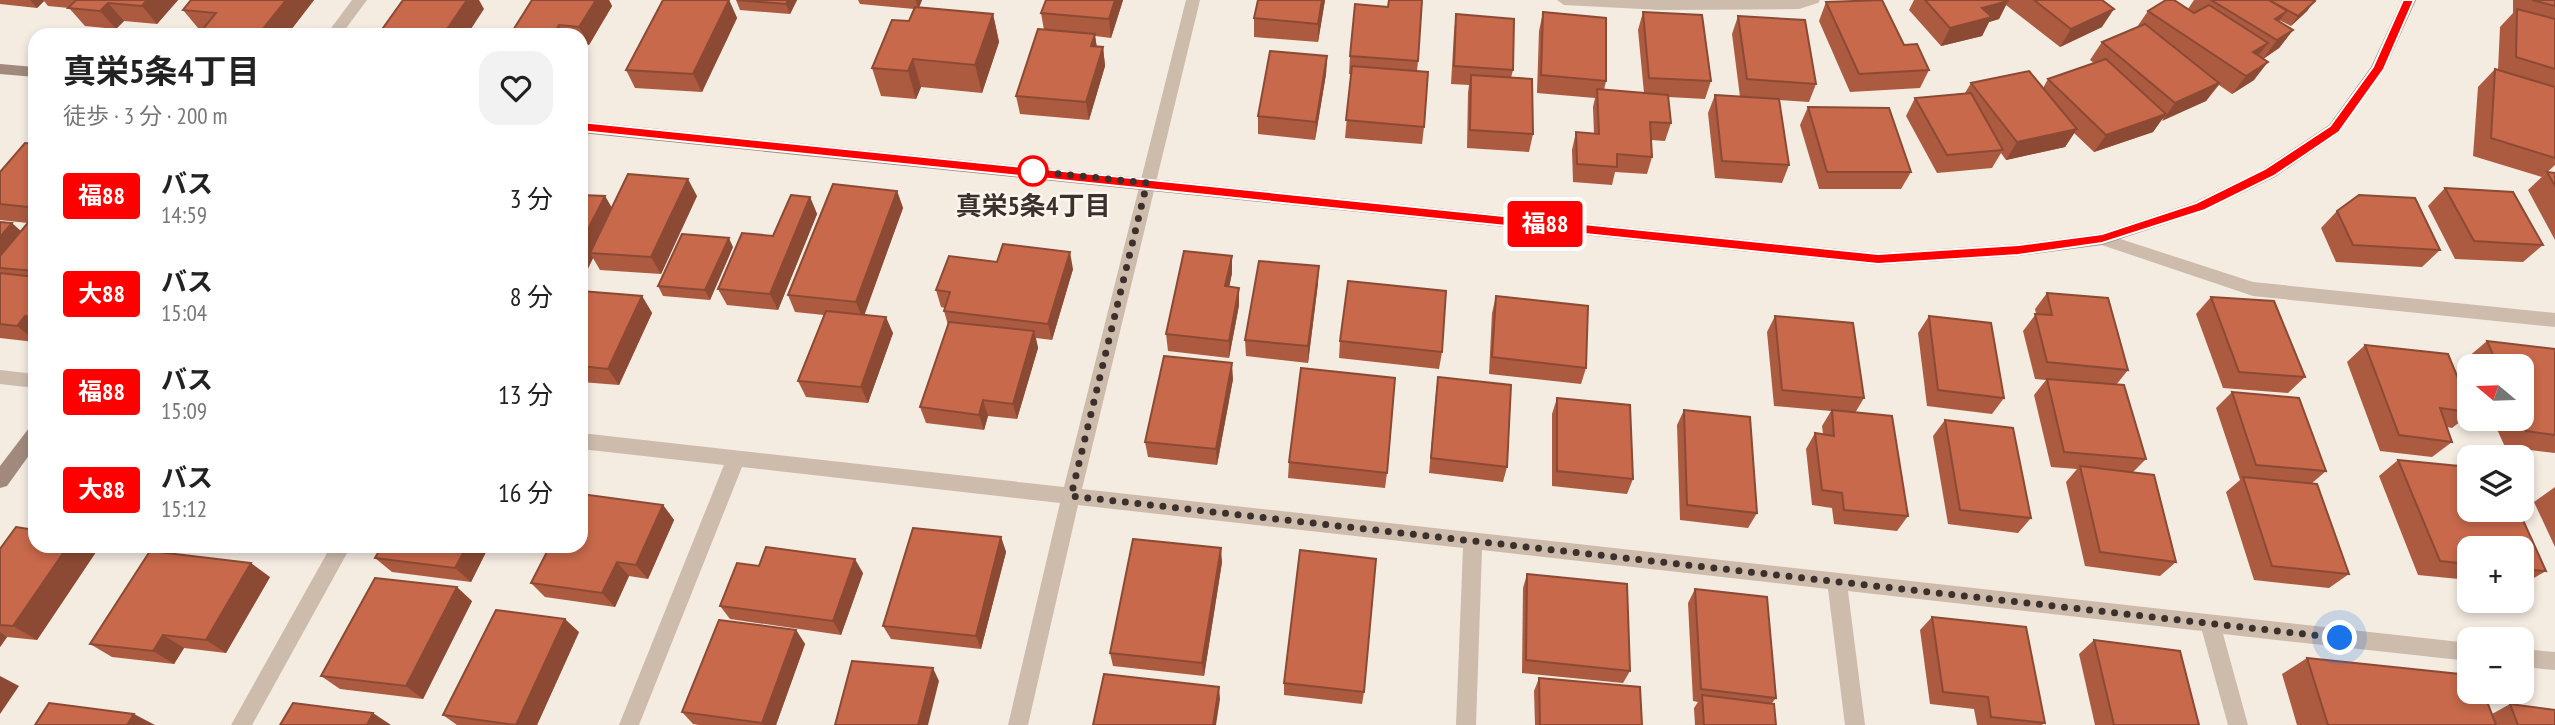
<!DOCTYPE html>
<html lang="ja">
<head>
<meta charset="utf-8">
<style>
  body { margin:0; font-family:"PT Sans Narrow","Noto Sans JP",sans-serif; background:#f2f2f2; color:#222; height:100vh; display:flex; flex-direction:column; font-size:26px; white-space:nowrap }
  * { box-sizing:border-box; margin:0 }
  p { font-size:23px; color:#767676 }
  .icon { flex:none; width:38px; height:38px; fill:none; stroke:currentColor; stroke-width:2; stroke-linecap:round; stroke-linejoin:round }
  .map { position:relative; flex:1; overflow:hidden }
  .details { position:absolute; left:28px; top:28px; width:560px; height:525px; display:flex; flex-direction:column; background:#fff; border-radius:21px; box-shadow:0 4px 10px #0003 }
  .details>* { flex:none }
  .badge { padding:0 14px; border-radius:5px; font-size:24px; line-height:46px }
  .needle { width:46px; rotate:289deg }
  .buttons { position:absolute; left:2457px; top:354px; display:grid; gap:14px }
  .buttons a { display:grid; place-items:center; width:77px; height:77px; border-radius:14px; background:#fff; box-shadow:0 4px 10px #0003; font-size:35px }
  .you { position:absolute; width:35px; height:35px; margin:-18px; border:5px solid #fff; border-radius:50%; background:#1a73e8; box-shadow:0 0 0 10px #1a73e833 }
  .map>.badge { position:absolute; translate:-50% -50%; box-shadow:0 0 0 4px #fff }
  .round { display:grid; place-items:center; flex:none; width:74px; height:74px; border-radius:21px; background:#f2f2f2 }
  .overview { display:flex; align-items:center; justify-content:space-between; height:119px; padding:0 35px }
  h1 { font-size:33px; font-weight:700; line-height:52px }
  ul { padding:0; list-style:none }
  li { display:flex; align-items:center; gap:21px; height:98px; padding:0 35px }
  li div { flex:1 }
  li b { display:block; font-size:26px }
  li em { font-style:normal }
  li .badge { min-width:77px; font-weight:700; text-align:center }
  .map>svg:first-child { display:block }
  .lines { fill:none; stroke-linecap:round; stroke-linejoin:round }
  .street { fill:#cdbbac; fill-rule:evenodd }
  .secondary { fill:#a18a7d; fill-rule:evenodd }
  .wall { fill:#ac5a40 }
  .shaded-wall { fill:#8c4a34 }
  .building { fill:#c8694b; stroke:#8c4a34; stroke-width:2 }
  .line { fill:#f00; stroke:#fff; stroke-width:2 }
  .walk { stroke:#3b302b; stroke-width:7; stroke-dasharray:0 12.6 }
  .stop-dot { fill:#fff; stroke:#f00; stroke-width:3.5 }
  .labels { text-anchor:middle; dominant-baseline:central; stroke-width:5; stroke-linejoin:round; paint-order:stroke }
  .stop-label { font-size:26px; font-weight:bold; fill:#3b302b; stroke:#fbf5ee }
</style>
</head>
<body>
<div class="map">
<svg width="2555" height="725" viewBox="0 0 2555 725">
  <rect width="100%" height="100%" fill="#f4ebe1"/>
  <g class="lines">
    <g class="street">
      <polygon points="352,0 367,0 341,35 326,35"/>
      <polygon points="1186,0 1200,0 1082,489 2469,643 2469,661 2223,634 2248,725 2228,725 2202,631 1848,591 1865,725 1845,725 1828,589 1482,550 1476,725 1456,725 1463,548 1078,505 1028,725 1008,725 1060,503 742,467 639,725 619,725 724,465 581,449 581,433 1064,487"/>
      <polygon points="1557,0 1820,0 1818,3 1799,9 1661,10 1564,5"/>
      <polygon points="2102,233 2253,282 2555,313 2555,327 2253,296 2096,243 2094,239"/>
      <polygon points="0,370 35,374 35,388 0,384"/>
      <polygon points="331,546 351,546 252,725 231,725"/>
      <polygon points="2522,649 2555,652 2555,670 2522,667"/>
    </g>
    <g class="secondary">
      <polygon points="2402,0 2416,0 2385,69 2339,133 2275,177 2207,210 2102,245 2018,256 1878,265 581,133 581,121 1878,253 2018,244 2102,233 2195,202 2263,169 2329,125 2371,67"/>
      <polygon points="0,64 35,67 35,77 0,74"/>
      <polygon points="35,425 35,447 7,486 0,488 0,466 29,428"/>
    </g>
  </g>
  <g class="wall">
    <polygon points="0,0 178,0 157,24 124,21 116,29 85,26 69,8 48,6 44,1 37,8 0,4"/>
    <polygon points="191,0 314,0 287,35 198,28 183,10"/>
    <polygon points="532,0 609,0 612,6 589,45 581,44 581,35 510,35"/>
    <polygon points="729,0 737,18 702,92 635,88 626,70"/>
    <polygon points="736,0 797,0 790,14 740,10"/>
    <polygon points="858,0 922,0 919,8 993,14 999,42 982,93 921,87 916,99 881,96 872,68 909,21 914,9 860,4"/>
    <polygon points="1046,0 1123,0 1111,38 1095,36 1097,47 1103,47 1105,66 1089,120 1020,114 1016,96 1044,30 1041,13"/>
    <polygon points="1325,0 1318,42 1254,37 1254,18"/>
    <polygon points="1914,0 2102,0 2102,27 2060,47 2006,5 1999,19 1989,22 1982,36 1941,46 1909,10"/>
    <polygon points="2194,0 2313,0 2307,11 2291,26 2279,20 2279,21 2293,30 2279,48 2263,59 2254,80 2232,94 2219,85 2206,101 2161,120 2153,132 2094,152 2074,133 2065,147 2006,160 2001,153 1992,168 1937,173 1906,116 1915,98 1965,93 1971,83 2043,88 2048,79 2094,63 2090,60 2102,42 2137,27 2148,11 2188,9"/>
    <polygon points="2513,0 2555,0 2555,165 2542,177 2473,156 2478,87 2495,69 2498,70 2500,27 2513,13"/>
    <polygon points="1826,2 1904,45 1929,70 1920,88 1850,92 1819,21"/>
    <polygon points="1543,12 1606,81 1604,90 1644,93 1638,30 1643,12 1711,81 1705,99 1668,97 1671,123 1665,141 1651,140 1652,157 1647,174 1615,172 1612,185 1573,182 1572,150 1576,132 1594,134 1593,107 1595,98 1537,93 1539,31"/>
    <polygon points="1456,14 1513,70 1511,78 1533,134 1529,152 1467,148 1468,93 1469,85 1451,84 1454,32"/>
    <polygon points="1738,16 1816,84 1809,102 1779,100 1789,165 1782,183 1715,178 1708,113 1715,95 1740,97 1732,34"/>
    <polygon points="1327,56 1326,74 1315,140 1258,134 1258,116"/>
    <polygon points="1350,56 1418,61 1417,71 1424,127 1422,144 1345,138 1351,74 1349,74"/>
    <polygon points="1808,107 1911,172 1901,189 1819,189 1800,125"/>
    <polygon points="35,144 35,342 0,338 0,222 21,231 28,223 0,220 0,172"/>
    <polygon points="2547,172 2555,173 2555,240 2528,190"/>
    <polygon points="2445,188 2543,245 2523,262 2455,259 2428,206"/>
    <polygon points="897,191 903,208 864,314 893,333 868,403 806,397 798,381 824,315 795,312 788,295"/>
    <polygon points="605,196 612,208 697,196 661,274 600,270 593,258 581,283"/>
    <polygon points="810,197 817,214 778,310 727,305 718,289 773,236"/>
    <polygon points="2337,211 2440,250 2422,267 2336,262 2321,228"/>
    <polygon points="733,247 710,300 663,296 658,286"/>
    <polygon points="997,262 1073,269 1052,340 1036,338 1038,348 1017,419 988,416 984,430 926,423 920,407 948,325 944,311 945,308 941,307 936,290"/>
    <polygon points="1232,273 1229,287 1239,305 1229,358 1168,351 1166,334"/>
    <polygon points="1318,283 1308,363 1246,356 1245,340"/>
    <polygon points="581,291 642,296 652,313 619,385 581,382"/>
    <polygon points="2047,293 2128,370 2116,385 2146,459 2133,472 2176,562 2160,576 2085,566 2066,482 2077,469 2051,467 2034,395 2046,380 2035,379 2023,331 2036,314 2035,309"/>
    <polygon points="1496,296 1586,368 1581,384 1489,374 1492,313"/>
    <polygon points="2211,297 2305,377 2288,393 2223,388 2196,314"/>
    <polygon points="1775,316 1864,398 1855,413 1908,516 1897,531 1834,524 1832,508 1812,505 1806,449 1815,433 1823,434 1822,426 1831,411 1774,406 1767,332"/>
    <polygon points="1929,316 2004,398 1992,414 1927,406 1918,333"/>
    <polygon points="1340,341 1442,352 1439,369 1339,358"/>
    <polygon points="2487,341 2555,349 2555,453 2505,447 2492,418 2522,418 2522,366 2471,366 2467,358"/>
    <polygon points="2365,345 2469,405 2469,415 2452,428 2447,427 2452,442 2432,457 2380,451 2347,362"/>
    <polygon points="1438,377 1507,467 1503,482 1429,473 1436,393"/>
    <polygon points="1233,379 1217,465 1148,457 1145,442"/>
    <polygon points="2232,392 2326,471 2311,484 2349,574 2329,588 2254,580 2226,492 2240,480 2216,408"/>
    <polygon points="1557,398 1633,479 1627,494 1552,486 1552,414"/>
    <polygon points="1684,410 1757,513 1748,528 1680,520 1677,425"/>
    <polygon points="1945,420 2031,518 2018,533 1948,524 1933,436"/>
    <polygon points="2398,460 2469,467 2469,509 2518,509 2546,571 2522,585 2522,548 2469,548 2469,580 2418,575 2379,476"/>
    <polygon points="1289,462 1387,473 1385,488 1288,478"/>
    <polygon points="2555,487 2555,547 2534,502"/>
    <polygon points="663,505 674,520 648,579 629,576 615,607 545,597 531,583"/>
    <polygon points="1001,537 1006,552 981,649 891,639 883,626"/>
    <polygon points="489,546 471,582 392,572 375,558"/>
    <polygon points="0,549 98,549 37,640 7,637 0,647"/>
    <polygon points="1222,562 1204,676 1113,666 1110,653"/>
    <polygon points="759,566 863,573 841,635 730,619 720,606"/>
    <polygon points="1527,574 1630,671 1623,683 1522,673 1523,588"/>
    <polygon points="270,577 226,653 184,648 174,664 112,657 90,644"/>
    <polygon points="1695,589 1776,698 1772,703 1776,725 1695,725 1694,708 1698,702 1693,701 1688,603"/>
    <polygon points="472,601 423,699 340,689 321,676"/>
    <polygon points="1932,617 2045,723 2042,725 1977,725 1974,709 1930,704 1920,630"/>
    <polygon points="796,630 805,644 776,725 699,725 693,724 682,712"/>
    <polygon points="579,632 537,725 457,725 443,715"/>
    <polygon points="2094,640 2199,725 2095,725 2079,654"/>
    <polygon points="2307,658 2492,714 2510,704 2555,725 2297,725 2282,674"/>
    <polygon points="1539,678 1642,725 1535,725 1534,691"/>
    <polygon points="1284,683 1364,692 1362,704 1284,695"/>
  </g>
  <g class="shaded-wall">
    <polygon points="30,0 43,0 44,1 37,8"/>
    <polygon points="147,0 178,0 157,24 142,6"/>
    <polygon points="286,0 314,0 287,35 258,35"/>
    <polygon points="467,0 479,0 484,9 467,35 443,35"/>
    <polygon points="596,0 609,0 612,6 589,45 579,27"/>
    <polygon points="729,0 737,18 702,92 693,74"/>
    <polygon points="788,0 797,0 790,14 786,4"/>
    <polygon points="916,0 922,0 918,9"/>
    <polygon points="1115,0 1123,0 1111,38 1109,19"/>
    <polygon points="1322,0 1325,0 1318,42 1318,24"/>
    <polygon points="2008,1 1999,19 1989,22 1982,36 1941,46 1950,28 1982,8"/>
    <polygon points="2315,1 2307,11 2291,26 2298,16"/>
    <polygon points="108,3 124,21 116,29 100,11"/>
    <polygon points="2114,9 2102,27 2060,47 2071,29"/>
    <polygon points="2287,11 2273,29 2275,19"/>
    <polygon points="993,14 999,42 982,93 975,65"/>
    <polygon points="559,25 565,35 553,35"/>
    <polygon points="2293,30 2279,48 2263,59 2277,40"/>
    <polygon points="1095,34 1097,52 1091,46"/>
    <polygon points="2268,43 2254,61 2253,52"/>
    <polygon points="1103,47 1105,66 1089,120 1086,102"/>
    <polygon points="1327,56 1326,74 1315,140 1316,122"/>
    <polygon points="913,59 921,87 916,99 908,71"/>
    <polygon points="2268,62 2254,80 2232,94 2246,76"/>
    <polygon points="2219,83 2206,101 2162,121 2175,103"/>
    <polygon points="2166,114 2153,132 2094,152 2106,135"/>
    <polygon points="2077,129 2065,147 2006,160 2017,142"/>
    <polygon points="688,179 697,196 661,274 651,257"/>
    <polygon points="897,191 903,208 863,319 856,302"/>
    <polygon points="605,196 615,214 590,253 593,258 581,283 581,243"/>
    <polygon points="810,197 817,214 778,310 770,294"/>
    <polygon points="35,198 35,214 28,207"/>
    <polygon points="12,223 31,240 0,268 0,237"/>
    <polygon points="729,238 733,247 710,300 705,290"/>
    <polygon points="1070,252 1073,269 1052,340 1048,324"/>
    <polygon points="1232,256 1232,273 1226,303 1225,286"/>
    <polygon points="1319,266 1318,283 1308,363 1308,346"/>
    <polygon points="1239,288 1239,305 1229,358 1229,341"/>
    <polygon points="642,296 652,313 619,385 608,369"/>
    <polygon points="25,316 35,324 35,340 17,326"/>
    <polygon points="886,317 893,333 868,403 861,387"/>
    <polygon points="1034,331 1038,348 1017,419 1013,404"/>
    <polygon points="1232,363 1233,379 1217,465 1216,449"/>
    <polygon points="983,400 988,416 984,430 979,415"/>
    <polygon points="663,505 674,520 648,579 636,565"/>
    <polygon points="1001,537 1006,552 981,649 976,636"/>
    <polygon points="68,546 94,546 98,549 37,640 13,626"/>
    <polygon points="467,546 489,546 471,582 455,568"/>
    <polygon points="1221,548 1222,562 1204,676 1202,663"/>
    <polygon points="855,559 863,573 841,635 833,621"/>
    <polygon points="617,562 629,576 615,607 602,593"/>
    <polygon points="251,563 270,577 226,653 206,640"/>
    <polygon points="457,587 472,601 423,699 406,686"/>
    <polygon points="565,619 579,632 537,725 516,725"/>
    <polygon points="796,630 805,644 776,725 763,725 762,723"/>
    <polygon points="0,632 7,637 0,647"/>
    <polygon points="163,635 184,648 174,664 153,651"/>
    <polygon points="933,668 939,681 928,725 918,725"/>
    <polygon points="0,676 19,686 0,714"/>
    <polygon points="1219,687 1220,699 1216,725 1213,725"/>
    <polygon points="373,713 391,725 367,725"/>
    <polygon points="134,714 155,725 127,725"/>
  </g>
  <g class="building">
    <polygon points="76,0 147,0 142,6 108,3 100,11 68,8"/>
    <polygon points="191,0 286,0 258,35 198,35 216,13 183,10"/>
    <polygon points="403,0 467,0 443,35 378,35"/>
    <polygon points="532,0 596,0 579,27 559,25 553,35 510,35"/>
    <polygon points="663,0 729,0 693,74 626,70"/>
    <polygon points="737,0 788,0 786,4"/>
    <polygon points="1046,0 1115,0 1109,19 1041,13"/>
    <polygon points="1258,0 1322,0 1318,24 1254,18"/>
    <polygon points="1389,0 1422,0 1418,61 1350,56 1355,4 1388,7"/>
    <polygon points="1882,0 1904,45 1917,44 1929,70 1859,74 1826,2"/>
    <polygon points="1925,0 2008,0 2008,1 1982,8 1992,17 1950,28"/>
    <polygon points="2034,0 2102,0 2114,9 2071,29"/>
    <polygon points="2166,0 2174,0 2194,13 2209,5 2268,43 2253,52 2268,62 2246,76 2148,11"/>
    <polygon points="2211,0 2269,0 2287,11 2275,19 2293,30 2277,40"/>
    <polygon points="2269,0 2313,0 2315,1 2298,16"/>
    <polygon points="2532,0 2555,0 2555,6"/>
    <polygon points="915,7 993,14 975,65 913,59 908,71 872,68 892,20 909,21"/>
    <polygon points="2517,9 2555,19 2555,69 2516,57"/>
    <polygon points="1543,12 1606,18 1606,81 1541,75"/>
    <polygon points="1643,12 1702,15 1711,81 1649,78"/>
    <polygon points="1456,14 1514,19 1513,70 1454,66"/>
    <polygon points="1738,16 1805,20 1816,84 1747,79"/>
    <polygon points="2145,24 2219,83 2175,103 2102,42"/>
    <polygon points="1038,29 1095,34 1091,46 1103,47 1086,102 1016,96"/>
    <polygon points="1270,51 1327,56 1316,122 1258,116"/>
    <polygon points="2106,59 2166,114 2106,135 2048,79"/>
    <polygon points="1352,66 1428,72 1424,127 1346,120"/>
    <polygon points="2495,69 2555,87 2555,158 2491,138"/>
    <polygon points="2029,71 2077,129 2017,142 1971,83"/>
    <polygon points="1471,75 1532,79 1533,134 1470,130"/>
    <polygon points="1597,89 1668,95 1671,123 1650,122 1652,157 1617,154 1617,167 1577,164 1576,132 1599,134"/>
    <polygon points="1971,93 2003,150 1947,155 1915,98"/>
    <polygon points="1715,95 1779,99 1789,165 1722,161"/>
    <polygon points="1808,107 1889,108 1911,172 1827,172"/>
    <polygon points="25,143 35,144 35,198 28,207 0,204 0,172"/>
    <polygon points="2547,172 2555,173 2555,186"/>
    <polygon points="628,174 688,179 651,257 590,253"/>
    <polygon points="833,184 897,191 856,302 788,295"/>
    <polygon points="2445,188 2513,192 2543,245 2474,241"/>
    <polygon points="581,195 605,196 581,243"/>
    <polygon points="791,195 810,197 770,294 718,289 742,233 773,236"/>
    <polygon points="2359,195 2415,198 2440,250 2353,245 2337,211"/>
    <polygon points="32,218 35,218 35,271 0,268 0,256"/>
    <polygon points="0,222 12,223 0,237"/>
    <polygon points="682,234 729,238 705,290 658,286"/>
    <polygon points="1003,244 1070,252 1048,324 944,311 950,292 936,290 949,256 997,262"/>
    <polygon points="1184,251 1232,256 1225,286 1239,288 1229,341 1166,334"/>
    <polygon points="1259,261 1319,266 1308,346 1245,340"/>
    <polygon points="0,273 35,277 35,317 25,316 17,326 0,324"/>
    <polygon points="1348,281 1446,291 1442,352 1340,341"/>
    <polygon points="581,291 642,296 608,369 581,366"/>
    <polygon points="2047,293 2108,298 2128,370 2047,362 2035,314 2052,315"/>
    <polygon points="1496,296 1588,306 1586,368 1492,357"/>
    <polygon points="2211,297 2274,301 2305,377 2239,372"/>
    <polygon points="826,311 886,317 861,387 798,381"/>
    <polygon points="1775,316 1853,323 1864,398 1782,390"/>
    <polygon points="1929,316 1991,323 2004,398 1938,390"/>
    <polygon points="949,322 1034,331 1013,404 983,400 979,415 920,407"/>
    <polygon points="2487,341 2555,349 2555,435 2526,431 2520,418 2522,418 2522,366 2498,366"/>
    <polygon points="2365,345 2448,354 2469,405 2469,412 2440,408 2452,442 2399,435"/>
    <polygon points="1164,356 1232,363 1216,449 1145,442"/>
    <polygon points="1301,368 1395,378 1387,473 1289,462"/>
    <polygon points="1438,377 1511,385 1507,467 1431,458"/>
    <polygon points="2047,379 2124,385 2146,459 2064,452"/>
    <polygon points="2232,392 2299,398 2326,471 2256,465"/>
    <polygon points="1557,398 1630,405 1633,479 1557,471"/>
    <polygon points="1684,410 1750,417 1757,513 1687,505"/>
    <polygon points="1832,410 1892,416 1908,516 1844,510 1842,493 1822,490 1815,433 1834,436"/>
    <polygon points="1945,420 2013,428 2031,518 1960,510"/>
    <polygon points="2398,460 2469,467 2469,509 2518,509 2546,571 2522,569 2522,548 2469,548 2469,564 2440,561"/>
    <polygon points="2080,466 2154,475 2176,562 2100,552"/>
    <polygon points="2243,477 2317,484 2349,574 2272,566"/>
    <polygon points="581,494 663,505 636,565 617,562 602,593 531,583 550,546 581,546"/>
    <polygon points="16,527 35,530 35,546 68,546 13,626 0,625 0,549"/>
    <polygon points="913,528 1001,537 976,636 883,626"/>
    <polygon points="1133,539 1221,548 1202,663 1110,653"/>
    <polygon points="382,546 467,546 455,568 375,558"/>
    <polygon points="766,547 855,559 833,621 720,606 737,563 759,566"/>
    <polygon points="1300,550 1376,559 1364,692 1284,683"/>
    <polygon points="150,551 251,563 206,640 163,635 153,651 90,644"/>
    <polygon points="1527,574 1627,584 1630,671 1526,660"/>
    <polygon points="375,578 457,587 406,686 321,676"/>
    <polygon points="1695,589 1767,597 1776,698 1701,689"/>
    <polygon points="496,610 565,619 516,725 443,715"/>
    <polygon points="1932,617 2026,627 2045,723 1991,717 1988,697 1943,692"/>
    <polygon points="719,620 796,630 762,723 682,712"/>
    <polygon points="2094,640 2180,651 2199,725 2114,725"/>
    <polygon points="2307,658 2469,675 2469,691 2483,691 2496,725 2328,725"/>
    <polygon points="852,661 933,668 918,725 835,725"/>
    <polygon points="1104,674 1219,687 1213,725 1093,725"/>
    <polygon points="1539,678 1640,687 1642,725 1540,725"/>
    <polygon points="1702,695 1774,704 1776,725 1704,725"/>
    <polygon points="49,703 134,714 127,725 35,725"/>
    <polygon points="293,703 373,713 367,725 280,725"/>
    <polygon points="2510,704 2555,710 2555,725 2518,725"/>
  </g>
  <polygon class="line" points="2403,0 2414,0 2384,69 2339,132 2274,176 2205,210 2102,243 2018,255 1878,264 581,131 575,127 581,122 1878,254 2018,245 2102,234 2196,203 2265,169 2330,126 2373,67"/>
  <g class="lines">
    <polyline class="walk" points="1033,171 1147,183 1071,496 2340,638"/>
  </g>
  <circle class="stop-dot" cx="1033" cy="171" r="14"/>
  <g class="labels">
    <g class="stop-label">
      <text x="1033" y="205">真栄5条4丁目</text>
    </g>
  </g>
</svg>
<div class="buttons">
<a><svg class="needle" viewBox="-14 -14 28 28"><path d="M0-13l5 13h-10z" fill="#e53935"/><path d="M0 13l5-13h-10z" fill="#767676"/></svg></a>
<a><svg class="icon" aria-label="layers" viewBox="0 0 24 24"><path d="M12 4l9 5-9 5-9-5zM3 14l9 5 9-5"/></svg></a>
<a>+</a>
<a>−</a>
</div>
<div class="you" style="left:2340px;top:638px"></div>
<b class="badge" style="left:1545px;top:224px;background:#f00;color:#fff">福88</b>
<section class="details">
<div class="overview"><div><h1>真栄5条4丁目</h1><p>徒歩 · 3 分 · 200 m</p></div><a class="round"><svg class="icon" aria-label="heart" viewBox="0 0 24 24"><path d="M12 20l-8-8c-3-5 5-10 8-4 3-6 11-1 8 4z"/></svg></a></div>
<ul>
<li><span class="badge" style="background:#f00;color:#fff">福88</span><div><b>バス</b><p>14:59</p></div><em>3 分</em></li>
<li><span class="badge" style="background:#f00;color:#fff">大88</span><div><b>バス</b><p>15:04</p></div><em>8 分</em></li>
<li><span class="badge" style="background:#f00;color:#fff">福88</span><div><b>バス</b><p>15:09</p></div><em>13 分</em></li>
<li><span class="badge" style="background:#f00;color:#fff">大88</span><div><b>バス</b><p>15:12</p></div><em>16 分</em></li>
</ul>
</section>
</div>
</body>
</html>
